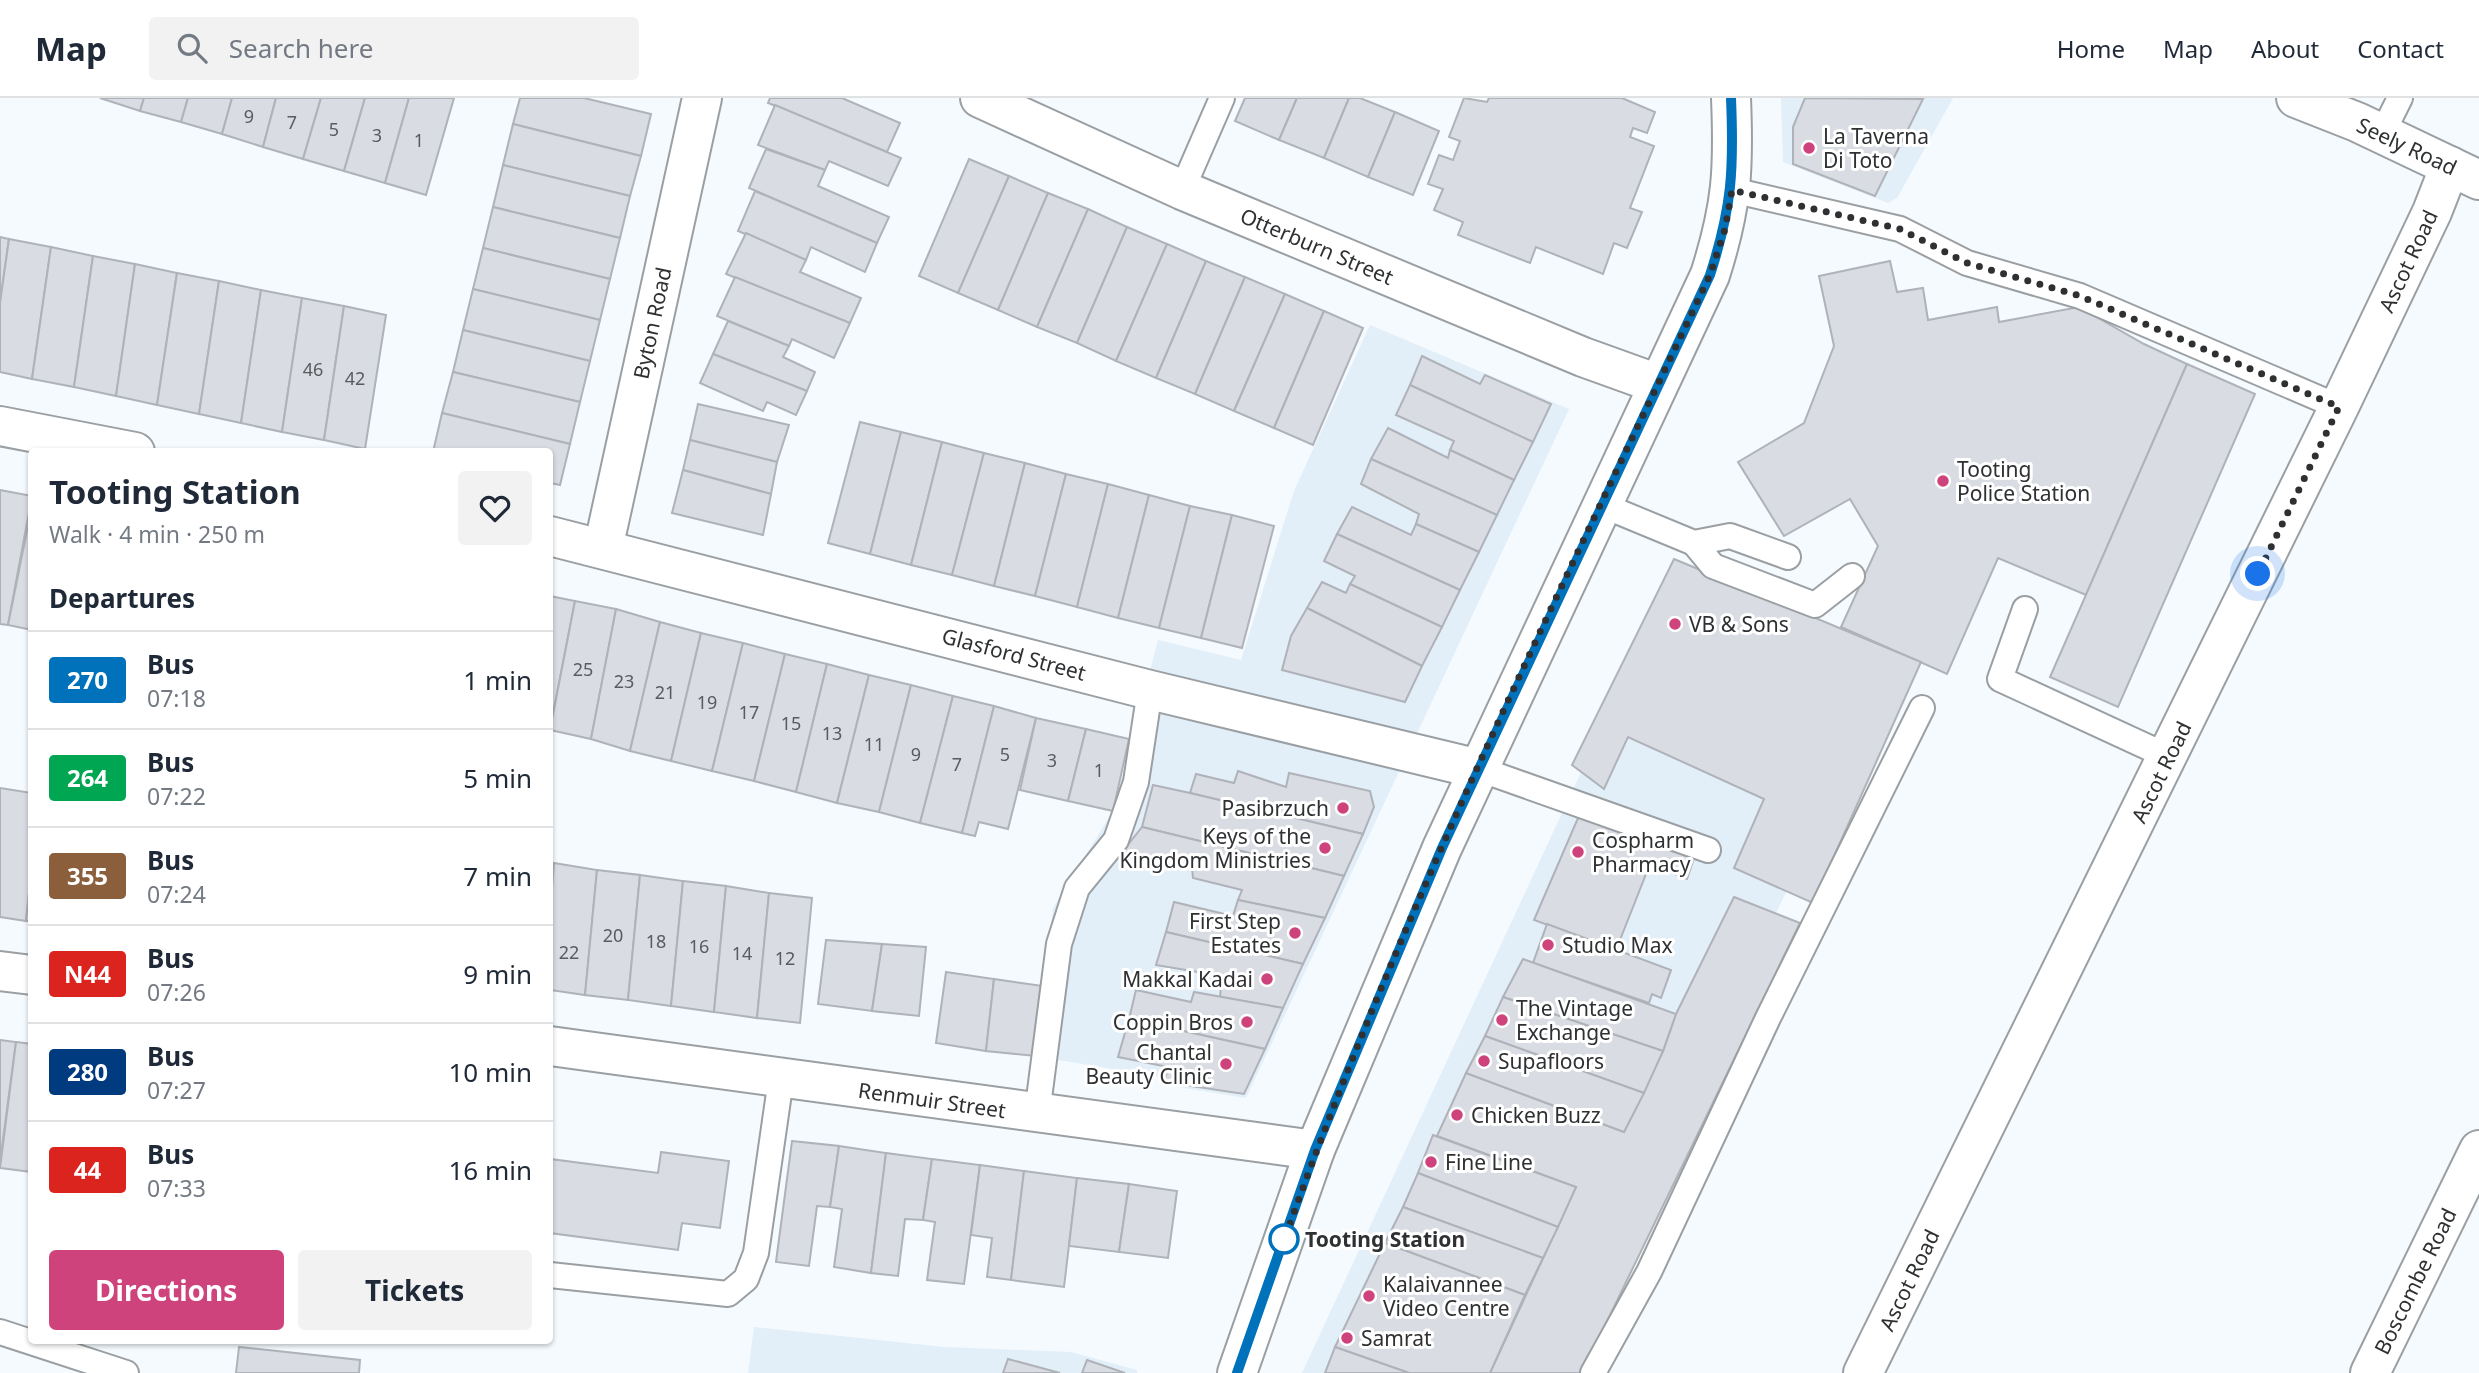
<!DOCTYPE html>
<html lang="en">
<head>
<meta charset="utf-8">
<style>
  body { margin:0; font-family:"Noto Sans",sans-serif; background:#f2f2f3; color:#1f2937; height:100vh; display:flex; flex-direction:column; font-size:26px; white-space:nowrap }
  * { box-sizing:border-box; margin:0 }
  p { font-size:23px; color:#747a83 }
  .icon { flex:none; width:38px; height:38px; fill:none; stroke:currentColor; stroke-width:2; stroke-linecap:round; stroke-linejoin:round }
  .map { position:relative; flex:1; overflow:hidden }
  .sheet { position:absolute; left:28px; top:350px; width:525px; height:896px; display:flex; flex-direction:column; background:#fff; border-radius:7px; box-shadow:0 2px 5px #0004 }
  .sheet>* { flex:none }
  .badge { padding:0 14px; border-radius:5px; font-size:24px; line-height:46px }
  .you { position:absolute; width:35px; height:35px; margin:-18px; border:5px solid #fff; border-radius:50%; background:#1a73e8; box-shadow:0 0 0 10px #1a73e833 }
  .map>.badge { position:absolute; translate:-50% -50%; box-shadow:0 0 0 4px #fff }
  h2 { padding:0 21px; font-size:26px; line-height:63px }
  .round { display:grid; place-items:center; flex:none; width:74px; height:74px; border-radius:7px; background:#f2f2f3 }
  .summary { display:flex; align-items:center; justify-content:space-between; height:119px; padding:0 21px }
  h1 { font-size:33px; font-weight:700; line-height:52px }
  .cta { display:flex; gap:14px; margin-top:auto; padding:14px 21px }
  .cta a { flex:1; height:80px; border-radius:7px; background:#ce437b; color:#fff; font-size:28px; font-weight:700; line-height:80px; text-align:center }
  .cta a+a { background:#f2f2f3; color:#1f2937 }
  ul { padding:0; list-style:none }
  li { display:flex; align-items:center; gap:21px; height:98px; padding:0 21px; border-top:2px solid #e0e1e3 }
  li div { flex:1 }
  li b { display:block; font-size:26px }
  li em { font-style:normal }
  li .badge { min-width:77px; font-weight:700; text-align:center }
  header { display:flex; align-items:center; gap:42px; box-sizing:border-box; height:98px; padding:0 35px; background:#fff; border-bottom:2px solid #e0e1e3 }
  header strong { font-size:33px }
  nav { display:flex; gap:38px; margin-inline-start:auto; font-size:24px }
  .search { width:490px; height:63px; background:#f2f2f3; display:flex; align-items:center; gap:18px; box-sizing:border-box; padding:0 24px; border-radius:7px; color:#747a83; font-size:26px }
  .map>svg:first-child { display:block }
  .built { fill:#e2eef8 }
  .building { fill:#d9dce2; stroke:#afb2b8; stroke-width:2 }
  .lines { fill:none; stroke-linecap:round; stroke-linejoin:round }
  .lane-casing { stroke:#9a9fa3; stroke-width:28 }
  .street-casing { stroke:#9a9fa3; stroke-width:42 }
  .primary-casing { stroke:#9a9fa3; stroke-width:42 }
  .lane { stroke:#fff; stroke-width:24 }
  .street { stroke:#fff; stroke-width:38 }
  .primary { stroke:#fff; stroke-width:38 }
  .line-casing { stroke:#fff; stroke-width:16 }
  .line { stroke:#0072bc; stroke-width:10 }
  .walk { stroke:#2e3032; stroke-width:7; stroke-dasharray:0 12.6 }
  .poi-dot { fill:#ce437b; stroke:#fff; stroke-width:2.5 }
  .stop-dot { fill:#fff; stroke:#0072bc; stroke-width:3.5 }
  .labels { text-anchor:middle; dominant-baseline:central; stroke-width:6; stroke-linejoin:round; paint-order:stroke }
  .number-label { font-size:18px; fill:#595b5e }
  .poi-label { font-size:21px; fill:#2e3032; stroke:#fff; text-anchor:start }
  .street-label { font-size:21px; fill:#2e3032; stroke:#fff }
  .stop-label { font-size:21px; font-weight:bold; fill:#2e3032; stroke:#fff; text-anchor:start }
</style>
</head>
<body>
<header>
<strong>Map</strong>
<div class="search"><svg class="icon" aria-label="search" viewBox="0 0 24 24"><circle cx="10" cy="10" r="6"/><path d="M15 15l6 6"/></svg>Search here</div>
<nav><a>Home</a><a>Map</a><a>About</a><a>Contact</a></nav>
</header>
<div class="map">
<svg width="2479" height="1275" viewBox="0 0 2479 1275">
  <rect width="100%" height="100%" fill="#f4fafe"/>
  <g class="built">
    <polygon points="1781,0 1953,0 1897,100 1888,105 1783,64"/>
    <polygon points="1370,227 1569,311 1246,1000 1160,986 1160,979 1035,958 1053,810 1113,713 1158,542 1241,562 1294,393"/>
    <polygon points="1675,472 1901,562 1548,1275 1302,1275"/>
    <polygon points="754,1229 944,1249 1071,1254 1137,1272 1137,1275 748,1275"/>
  </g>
  <g class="building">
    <polygon points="100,0 144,0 140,13"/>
    <polygon points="144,0 188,0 181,24 140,13"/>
    <polygon points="188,0 232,0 222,36 181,24"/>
    <polygon points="232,0 276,0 263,49 222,36"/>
    <polygon points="276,0 321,0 303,61 263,49"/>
    <polygon points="321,0 365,0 344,73 303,61"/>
    <polygon points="365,0 409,0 385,85 344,73"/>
    <polygon points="409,0 454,0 426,97 385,85"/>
    <polygon points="520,0 584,0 651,16 641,58 513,26"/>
    <polygon points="770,0 842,0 900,25 887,54 768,5"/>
    <polygon points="1245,0 1297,0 1279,42 1235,23"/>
    <polygon points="1297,0 1349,0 1324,60 1279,42"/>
    <polygon points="1349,0 1360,0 1395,14 1368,79 1324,60"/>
    <polygon points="1464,0 1487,4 1489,0 1622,0 1655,14 1647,35 1633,30 1630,39 1654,48 1630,110 1642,114 1627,150 1614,145 1603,176 1536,149 1530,165 1458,137 1463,124 1434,112 1443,91 1428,86 1439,57 1453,62 1460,43 1449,39"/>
    <polygon points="1805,0 1923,1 1875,98 1793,66 1793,29"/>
    <polygon points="775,7 901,60 888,88 829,63 825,72 758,47"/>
    <polygon points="1395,14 1439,33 1413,97 1368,79"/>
    <polygon points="513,26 641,58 630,98 503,67"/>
    <polygon points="766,51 825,72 818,88 889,119 877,145 749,90"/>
    <polygon points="969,61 1009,78 958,195 919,178"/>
    <polygon points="503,67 630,98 620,140 493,109"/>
    <polygon points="1009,78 1048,95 998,212 958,195"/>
    <polygon points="755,93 877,145 865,174 811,149 806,162 738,133"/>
    <polygon points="1048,95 1088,111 1037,229 998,212"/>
    <polygon points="493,109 620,140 610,181 483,150"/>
    <polygon points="1088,111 1127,129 1077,245 1037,229"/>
    <polygon points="1127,129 1167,146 1116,263 1077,245"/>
    <polygon points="746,135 806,162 800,174 861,200 850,225 726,176"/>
    <polygon points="0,139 9,141 0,205"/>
    <polygon points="9,141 51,149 32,281 0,274 0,205"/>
    <polygon points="1167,146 1206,163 1156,280 1116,263"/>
    <polygon points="51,149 93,158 74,289 32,281"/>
    <polygon points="483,150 610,181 600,222 473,191"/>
    <polygon points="93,158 135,166 116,298 74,289"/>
    <polygon points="1206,163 1245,179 1195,296 1156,280"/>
    <polygon points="1890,163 1897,194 1923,190 1928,222 1997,209 1999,224 2079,209 2144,246 2187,266 2086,497 1998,460 1947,576 1841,529 1878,448 1850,401 1784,438 1738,364 1804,325 1834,248 1819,178"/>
    <polygon points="135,166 177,175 157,307 116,298"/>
    <polygon points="177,175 219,183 199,316 157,307"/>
    <polygon points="735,179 850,225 834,260 792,241 789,248 717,218"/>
    <polygon points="1245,179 1285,196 1234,313 1195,296"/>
    <polygon points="219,183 261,192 241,325 199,316"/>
    <polygon points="473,191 600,222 590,263 463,232"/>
    <polygon points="261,192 302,200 282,334 241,325"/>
    <polygon points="1285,196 1324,213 1274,330 1234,313"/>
    <polygon points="302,200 344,208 324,342 282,334"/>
    <polygon points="344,208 386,217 365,351 324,342"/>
    <polygon points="1324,213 1363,230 1313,347 1274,330"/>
    <polygon points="728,223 789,248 783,259 815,274 807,293 713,256"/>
    <polygon points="463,232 590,263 580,304 453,274"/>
    <polygon points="713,256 807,293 796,317 767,304 763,313 700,285"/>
    <polygon points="1422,258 1480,286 1485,277 1551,306 1533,344 1410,287"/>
    <polygon points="2187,266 2255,296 2118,609 2050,579"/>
    <polygon points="453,274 580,304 570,346 442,315"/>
    <polygon points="1410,287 1533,344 1514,382 1450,352 1454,343 1396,317"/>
    <polygon points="698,306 789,327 777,364 690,342"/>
    <polygon points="442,315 570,346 560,387 550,385 550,354 433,354"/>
    <polygon points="860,324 901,334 870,456 828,445"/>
    <polygon points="1388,330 1448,360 1450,352 1514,382 1497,417 1371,361"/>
    <polygon points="901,334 942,344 911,467 870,456"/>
    <polygon points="690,342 777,364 771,396 683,372"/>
    <polygon points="942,344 984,355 952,477 911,467"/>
    <polygon points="984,355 1025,365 994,488 952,477"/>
    <polygon points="1371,361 1497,417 1479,454 1416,426 1419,416 1361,386"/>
    <polygon points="1025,365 1066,376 1035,498 994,488"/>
    <polygon points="683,372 771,396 763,437 672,415"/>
    <polygon points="1066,376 1108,386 1077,509 1035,498"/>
    <polygon points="1108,386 1149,397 1118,520 1077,509"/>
    <polygon points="0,392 32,398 8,527 0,526"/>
    <polygon points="1149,397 1190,408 1159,530 1118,520"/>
    <polygon points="32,408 32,532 8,527"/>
    <polygon points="1190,408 1232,417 1201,540 1159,530"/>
    <polygon points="1352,409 1411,437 1416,426 1479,454 1460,492 1337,436"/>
    <polygon points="1232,417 1274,428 1242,550 1201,540"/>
    <polygon points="1337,436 1460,492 1442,529 1350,486 1355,478 1324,463"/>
    <polygon points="1674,461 1921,564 1813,805 1734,770 1764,701 1628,639 1604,691 1572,667"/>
    <polygon points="1322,484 1346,495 1350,486 1442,529 1422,568 1307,510"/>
    <polygon points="550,498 575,503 550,631"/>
    <polygon points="575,503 616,511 591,641 550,632"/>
    <polygon points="1307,510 1422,568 1405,604 1282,572 1291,538"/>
    <polygon points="616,511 660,524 630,653 591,641"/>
    <polygon points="660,524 701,535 671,663 630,653"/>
    <polygon points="701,535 743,545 712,673 671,663"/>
    <polygon points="743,545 785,556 754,683 712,673"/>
    <polygon points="785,556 827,566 796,694 754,683"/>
    <polygon points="827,566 869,577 837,705 796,694"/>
    <polygon points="869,577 911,587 879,714 837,705"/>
    <polygon points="911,587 953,598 920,725 879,714"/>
    <polygon points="953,598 994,608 962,735 920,725"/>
    <polygon points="994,608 1036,620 1008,731 979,724 975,738 962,735"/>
    <polygon points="1036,620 1086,631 1068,703 1020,692"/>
    <polygon points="1086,631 1129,641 1113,713 1068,703"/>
    <polygon points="1238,673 1286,689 1289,675 1370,693 1374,709 1363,736 1190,695 1196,676 1234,685"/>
    <polygon points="1153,687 1190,695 1363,736 1344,778 1142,729"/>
    <polygon points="0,690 32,695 32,767 26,823 0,819"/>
    <polygon points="1581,713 1694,760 1687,781 1650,766 1616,852 1534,822"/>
    <polygon points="1142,729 1344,778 1325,820 1238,802 1242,792 1193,780 1192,770 1123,753"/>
    <polygon points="550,765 554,765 550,815"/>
    <polygon points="554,765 597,772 585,897 550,892 550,815"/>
    <polygon points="32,767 32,823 26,823"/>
    <polygon points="597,772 640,777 628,902 585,897"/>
    <polygon points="640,777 683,783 671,908 628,902"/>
    <polygon points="683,783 726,788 714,914 671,908"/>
    <polygon points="726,788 769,795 757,920 714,914"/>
    <polygon points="769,795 812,800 800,925 757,920"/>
    <polygon points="1734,799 1800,825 1582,1275 1490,1275 1576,1089 1437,1038 1466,975 1624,1034 1663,953 1676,916"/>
    <polygon points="1238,802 1325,820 1303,866 1166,834 1174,804 1233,818"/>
    <polygon points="1547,826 1671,872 1661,900 1652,896 1649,905 1533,865"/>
    <polygon points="1166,834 1303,866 1283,910 1220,899 1222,878 1156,867"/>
    <polygon points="826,842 882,846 872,913 818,906"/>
    <polygon points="882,846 926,849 919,918 872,913"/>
    <polygon points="1523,861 1676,916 1663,953 1503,899"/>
    <polygon points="946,874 994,881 986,953 936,945"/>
    <polygon points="994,881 1043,888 1035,958 986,953"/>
    <polygon points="1136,892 1191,904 1194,894 1283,910 1265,951 1129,921"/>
    <polygon points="1503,899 1663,953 1644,995 1485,938"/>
    <polygon points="1129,921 1265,951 1244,996 1164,984 1168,969 1118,959"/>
    <polygon points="1485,938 1644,995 1624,1034 1466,975"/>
    <polygon points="0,942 16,944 0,1064"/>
    <polygon points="16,944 32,946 32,1074 0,1070"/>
    <polygon points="1433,1037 1576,1089 1558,1129 1418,1075"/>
    <polygon points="792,1043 839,1048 830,1109 817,1108 809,1168 776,1164"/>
    <polygon points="839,1048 886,1055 871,1175 834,1169 842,1111 830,1109"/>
    <polygon points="661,1054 729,1063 720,1130 682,1125 678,1152 550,1135 550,1061 658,1075"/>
    <polygon points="886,1055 932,1061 923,1122 905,1121 898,1178 871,1175"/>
    <polygon points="932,1061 980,1067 964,1186 927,1182 935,1124 923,1122"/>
    <polygon points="980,1067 1024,1073 1011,1182 987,1179 992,1140 971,1137"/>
    <polygon points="1024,1073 1077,1080 1064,1189 1011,1182"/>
    <polygon points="1418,1075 1558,1129 1543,1160 1403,1109"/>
    <polygon points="1077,1080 1129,1086 1119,1154 1069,1148"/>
    <polygon points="1129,1086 1177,1093 1168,1160 1119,1154"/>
    <polygon points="1403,1109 1543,1160 1525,1197 1385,1145"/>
    <polygon points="1385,1145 1525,1197 1490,1275 1409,1275 1335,1249"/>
    <polygon points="239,1249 360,1262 359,1275 236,1275"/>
    <polygon points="1335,1249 1409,1275 1325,1275"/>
    <polygon points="1008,1261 1060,1275 1003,1275"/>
    <polygon points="1087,1262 1125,1275 1082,1275"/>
  </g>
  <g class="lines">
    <defs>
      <g id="lane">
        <polyline points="2382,36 2400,0"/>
        <polyline points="1182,92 1222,0"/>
        <polyline points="1732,92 1900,131 1967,165 2080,198 2339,309"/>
        <polyline points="1602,407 1694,445 1730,438 1788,459"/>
        <polyline points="1694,445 1713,468 1815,507 1852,478"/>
        <polyline points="2025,511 2000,581 2169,659"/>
        <polyline points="1479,671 1708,752"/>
        <polyline points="1037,1016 1059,846 1077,790 1116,742 1136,684 1150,592"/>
        <polyline points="550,1177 728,1196 746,1181 756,1155 781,981"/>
        <polyline points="0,1234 126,1275"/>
        <polyline points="1593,1275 1649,1174 1768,920 1922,610"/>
      </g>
      <g id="street">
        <polyline points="980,0 1182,92 1583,259 1658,286"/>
        <polyline points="2296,0 2357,24 2479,82"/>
        <polyline points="0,328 135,354"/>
        <polyline points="550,438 1150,592 1479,671"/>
        <polyline points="603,451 702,0"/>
        <polyline points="0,873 32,877"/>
        <polyline points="550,948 1315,1052"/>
        <polyline points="1863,1275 2339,309 2432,114 2450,68"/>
        <polyline points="2370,1275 2479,1052"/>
      </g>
      <path id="primary" d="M1237,1275l78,-223 127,-302 268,-573c22,-69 24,-105 21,-177"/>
    </defs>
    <use href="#lane" class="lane-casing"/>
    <use href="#street" class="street-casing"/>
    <use href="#primary" class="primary-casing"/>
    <use href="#lane" class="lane"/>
    <use href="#street" class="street"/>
    <use href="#primary" class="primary"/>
  </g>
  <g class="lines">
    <defs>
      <path id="line" d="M1237,1275l78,-223 127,-302 268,-573c22,-68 24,-105 21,-177"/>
    </defs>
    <use href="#line" class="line-casing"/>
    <use href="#line" class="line"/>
    <path class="walk" d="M1284,1141l-3,10c117,-334 277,-654 429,-974l15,-46 7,-39 168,39 67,34 113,33 259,111 -81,167"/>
  </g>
  <g class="poi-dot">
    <circle cx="1809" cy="50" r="7"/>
    <circle cx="1943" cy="383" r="7"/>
    <circle cx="1675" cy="526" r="7"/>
    <circle cx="1343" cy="710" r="7"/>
    <circle cx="1325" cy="750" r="7"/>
    <circle cx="1578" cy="754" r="7"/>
    <circle cx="1295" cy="835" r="7"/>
    <circle cx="1548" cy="847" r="7"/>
    <circle cx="1267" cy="881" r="7"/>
    <circle cx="1502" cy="922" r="7"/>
    <circle cx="1247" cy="924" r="7"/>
    <circle cx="1484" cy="963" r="7"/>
    <circle cx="1226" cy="966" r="7"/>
    <circle cx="1457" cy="1017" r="7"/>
    <circle cx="1431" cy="1064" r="7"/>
    <circle cx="1369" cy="1198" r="7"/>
    <circle cx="1347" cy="1240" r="7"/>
  </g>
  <circle class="stop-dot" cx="1284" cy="1141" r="14"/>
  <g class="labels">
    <g class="number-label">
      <text x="249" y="18">9</text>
      <text x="292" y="24">7</text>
      <text x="334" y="31">5</text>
      <text x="377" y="37">3</text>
      <text x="419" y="42">1</text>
      <text x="313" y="271">46</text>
      <text x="355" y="280">42</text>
      <text x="583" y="571">25</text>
      <text x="624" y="583">23</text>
      <text x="665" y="594">21</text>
      <text x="707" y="604">19</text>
      <text x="749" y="614">17</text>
      <text x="791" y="625">15</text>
      <text x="832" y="635">13</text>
      <text x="874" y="646">11</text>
      <text x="916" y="656">9</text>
      <text x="1005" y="656">5</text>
      <text x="1052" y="662">3</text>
      <text x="957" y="666">7</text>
      <text x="1099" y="672">1</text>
      <text x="613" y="837">20</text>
      <text x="656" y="843">18</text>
      <text x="699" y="848">16</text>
      <text x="569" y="854">22</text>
      <text x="742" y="855">14</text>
      <text x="785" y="860">12</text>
    </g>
    <g class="poi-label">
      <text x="1823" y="38">La Taverna<tspan x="1823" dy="24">Di Toto</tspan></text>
      <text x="1957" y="371">Tooting<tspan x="1957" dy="24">Police Station</tspan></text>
      <text x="1689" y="526">VB &amp; Sons</text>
      <text x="1329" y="710" text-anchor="end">Pasibrzuch</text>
      <text x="1311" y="738" text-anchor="end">Keys of the<tspan x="1311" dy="24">Kingdom Ministries</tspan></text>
      <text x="1592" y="742">Cospharm<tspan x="1592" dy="24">Pharmacy</tspan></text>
      <text x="1281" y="823" text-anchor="end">First Step<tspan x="1281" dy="24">Estates</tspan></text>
      <text x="1562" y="847">Studio Max</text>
      <text x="1253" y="881" text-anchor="end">Makkal Kadai</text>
      <text x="1516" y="910">The Vintage<tspan x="1516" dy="24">Exchange</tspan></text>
      <text x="1233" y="924" text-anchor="end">Coppin Bros</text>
      <text x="1212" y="954" text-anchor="end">Chantal<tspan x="1212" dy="24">Beauty Clinic</tspan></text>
      <text x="1498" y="963">Supafloors</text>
      <text x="1471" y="1017">Chicken Buzz</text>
      <text x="1445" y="1064">Fine Line</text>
      <text x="1383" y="1186">Kalaivannee<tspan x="1383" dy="24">Video Centre</tspan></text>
      <text x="1361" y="1240">Samrat</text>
    </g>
    <g class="street-label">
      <text transform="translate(2407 48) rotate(25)">Seely Road</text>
      <text transform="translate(1317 148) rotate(23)">Otterburn Street</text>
      <text transform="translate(2408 163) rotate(-65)">Ascot Road</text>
      <text transform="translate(652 225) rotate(-78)">Byton Road</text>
      <text transform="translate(1014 556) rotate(15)">Glasford Street</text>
      <text transform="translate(2161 674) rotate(-64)">Ascot Road</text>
      <text transform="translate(932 1002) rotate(8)">Renmuir Street</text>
      <text transform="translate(1909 1182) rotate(-64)">Ascot Road</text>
      <text transform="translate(2415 1183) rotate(-64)">Boscombe Road</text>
    </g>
    <g class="stop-label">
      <text x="1305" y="1141">Tooting Station</text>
    </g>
  </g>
</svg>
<div class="you" style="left:2258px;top:476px"></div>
<section class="sheet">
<div class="summary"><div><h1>Tooting Station</h1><p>Walk · 4 min · 250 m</p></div><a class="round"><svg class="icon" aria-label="heart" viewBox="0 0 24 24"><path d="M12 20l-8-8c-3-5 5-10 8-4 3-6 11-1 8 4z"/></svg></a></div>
<h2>Departures</h2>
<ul>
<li><span class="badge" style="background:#0072bc;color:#fff">270</span><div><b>Bus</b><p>07:18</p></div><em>1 min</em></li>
<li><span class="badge" style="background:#00a651;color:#fff">264</span><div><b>Bus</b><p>07:22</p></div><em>5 min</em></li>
<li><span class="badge" style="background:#8b5e3c;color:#fff">355</span><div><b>Bus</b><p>07:24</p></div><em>7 min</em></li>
<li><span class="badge" style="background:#dc241f;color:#fff">N44</span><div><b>Bus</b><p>07:26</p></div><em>9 min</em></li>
<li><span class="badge" style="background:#003b80;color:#fff">280</span><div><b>Bus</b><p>07:27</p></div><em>10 min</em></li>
<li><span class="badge" style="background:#dc241f;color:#fff">44</span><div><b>Bus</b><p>07:33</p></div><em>16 min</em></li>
</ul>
<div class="cta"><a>Directions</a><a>Tickets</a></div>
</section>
</div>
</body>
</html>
